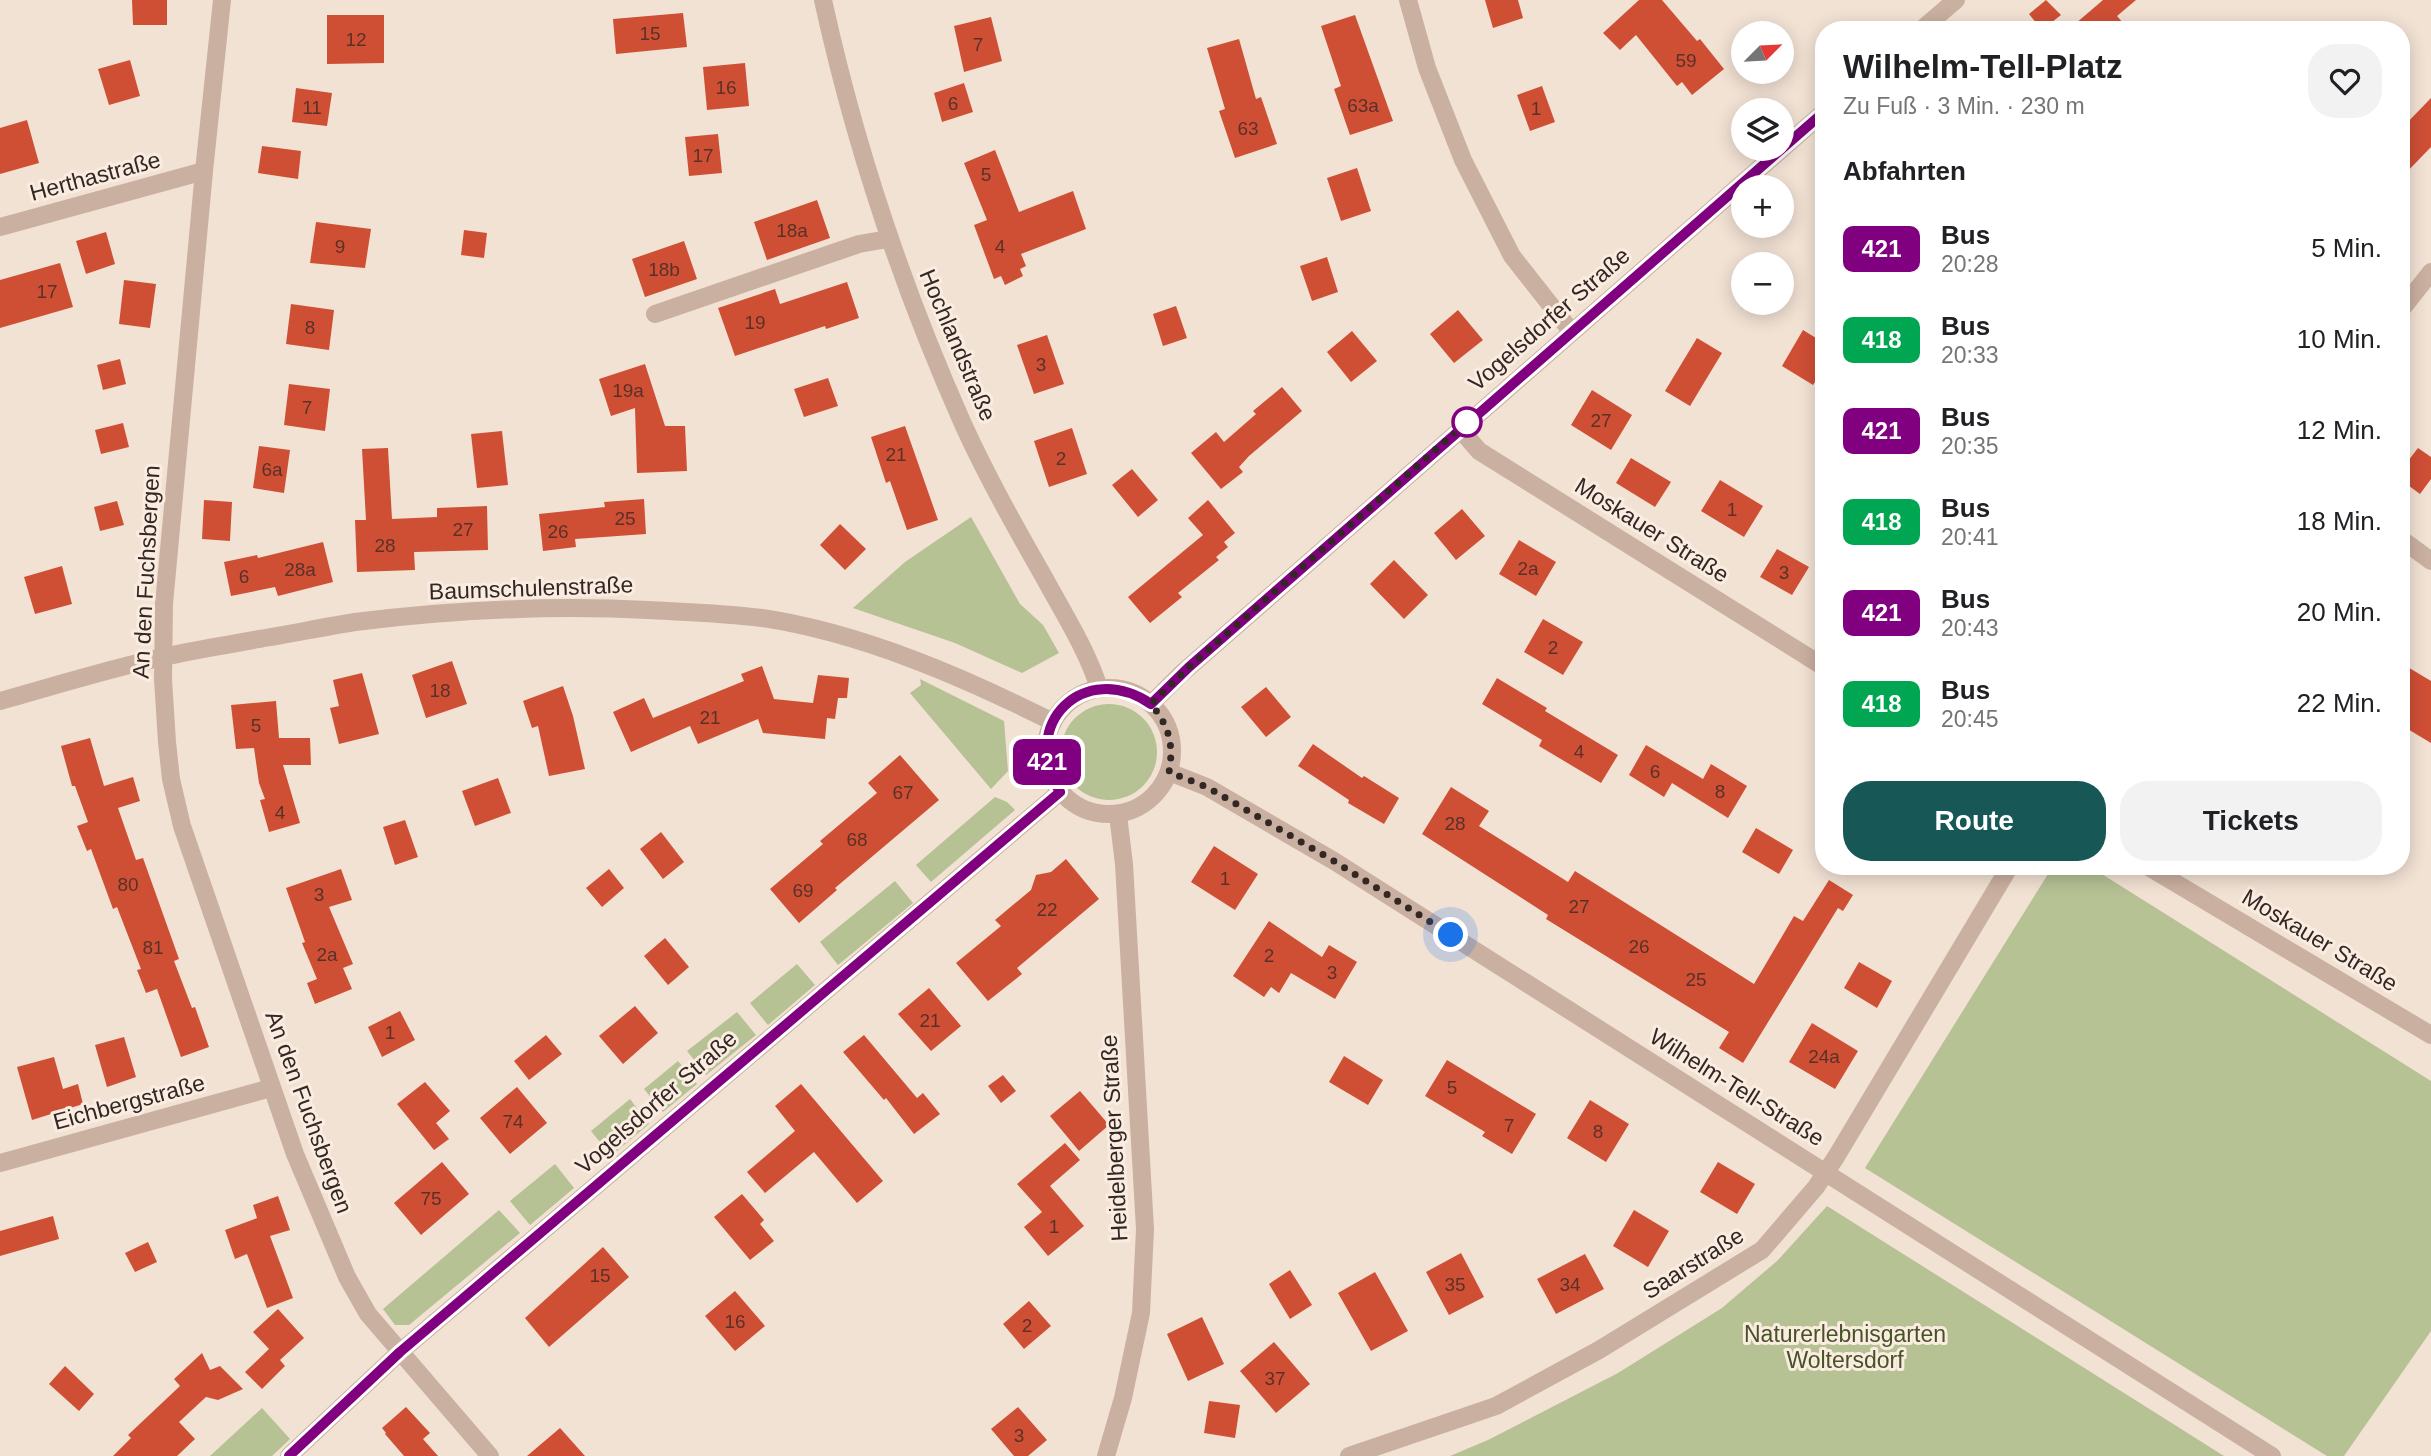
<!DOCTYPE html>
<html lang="de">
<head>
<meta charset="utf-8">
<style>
  body { margin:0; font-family:Helvetica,sans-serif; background:#f2f2f2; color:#202124; height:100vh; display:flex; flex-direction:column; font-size:26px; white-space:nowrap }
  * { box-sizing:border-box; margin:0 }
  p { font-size:23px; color:#757577 }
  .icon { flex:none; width:38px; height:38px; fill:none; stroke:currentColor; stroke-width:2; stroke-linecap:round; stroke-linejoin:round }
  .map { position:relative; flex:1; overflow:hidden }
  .details { position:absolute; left:1815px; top:21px; width:595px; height:854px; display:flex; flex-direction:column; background:#fff; border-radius:28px; box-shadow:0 4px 18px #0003 }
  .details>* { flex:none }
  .badge { padding:0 14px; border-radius:10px; font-size:24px; line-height:46px }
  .needle { width:46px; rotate:66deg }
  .buttons { position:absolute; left:1731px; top:21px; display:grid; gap:14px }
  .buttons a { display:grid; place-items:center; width:63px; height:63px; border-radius:50%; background:#fff; box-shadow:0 4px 18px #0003; font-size:35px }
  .you { position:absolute; width:35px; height:35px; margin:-18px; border:5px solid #fff; border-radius:50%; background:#1a73e8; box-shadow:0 0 0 10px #1a73e833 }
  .map>.badge { position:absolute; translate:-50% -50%; box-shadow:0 0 0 4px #fff }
  h2 { padding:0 28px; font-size:26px; line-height:63px }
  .round { display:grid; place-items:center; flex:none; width:74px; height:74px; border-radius:28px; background:#f2f2f2 }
  .summary { display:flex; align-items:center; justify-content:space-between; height:119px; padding:0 28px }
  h1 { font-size:33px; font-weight:800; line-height:52px }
  .button { display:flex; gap:14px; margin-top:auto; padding:14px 28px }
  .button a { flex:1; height:80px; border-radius:28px; background:#175756; color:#fff; font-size:28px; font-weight:800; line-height:80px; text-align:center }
  .button a+a { background:#f2f2f2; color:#202124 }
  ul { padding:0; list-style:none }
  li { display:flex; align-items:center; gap:21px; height:91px; padding:0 28px }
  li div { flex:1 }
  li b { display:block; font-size:26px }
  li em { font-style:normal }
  li .badge { min-width:77px; font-weight:700; text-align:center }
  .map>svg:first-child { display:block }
  .green { fill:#b6c194 }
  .building { fill:#cf4f35 }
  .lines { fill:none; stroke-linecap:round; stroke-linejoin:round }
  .minor { stroke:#cab0a0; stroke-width:18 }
  .line-casing { stroke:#fff; stroke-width:16 }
  .line { stroke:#800080; stroke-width:10 }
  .walk { stroke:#332724; stroke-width:7; stroke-dasharray:0 12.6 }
  .stop-dot { fill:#fff; stroke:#800080; stroke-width:3.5 }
  .labels { text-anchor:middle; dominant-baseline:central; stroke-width:6; stroke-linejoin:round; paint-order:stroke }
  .number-label { font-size:19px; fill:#5a3128 }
  .street-label { font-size:23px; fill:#332724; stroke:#faece0 }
  .park-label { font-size:23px; fill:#465326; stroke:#faece0 }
</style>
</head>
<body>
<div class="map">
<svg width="2431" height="1456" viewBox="0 0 2431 1456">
  <rect width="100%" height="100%" fill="#f2e2d4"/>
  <g class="green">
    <polygon points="971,517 1020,604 1043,625 1059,653 1022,673 955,643 853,608 905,562"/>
    <polygon points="920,679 1004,721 1008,771 991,789 910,693 921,685"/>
    <circle cx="1109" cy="752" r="48"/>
    <polygon points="995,797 1007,802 1015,810 931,882 916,865"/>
    <polygon points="2053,866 2089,866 2431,1081 2431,1331 2344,1456 2327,1456 1865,1168"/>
    <polygon points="895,881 913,903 838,965 820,942"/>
    <polygon points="797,964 815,985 768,1025 750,1003"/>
    <polygon points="737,1012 756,1035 706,1075 687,1051"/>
    <polygon points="678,1061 697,1084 663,1112 644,1089"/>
    <polygon points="630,1099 649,1124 611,1156 591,1131"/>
    <polygon points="555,1164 574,1188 530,1225 510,1201"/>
    <polygon points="1827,1206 2224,1456 1450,1456 1488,1440 1618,1373 1722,1308 1777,1261"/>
    <polygon points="499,1210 520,1233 409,1325 395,1325 383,1309"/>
    <polygon points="262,1408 290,1439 272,1456 210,1456"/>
  </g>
  <g class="building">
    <polygon points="132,0 167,0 167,25 133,25"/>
    <polygon points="1485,0 1518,0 1523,18 1493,28"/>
    <polygon points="1639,0 1662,0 1697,41 1700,39 1724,69 1692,95 1682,82 1677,86 1636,35 1620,50 1603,33"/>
    <polygon points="2046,0 2061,15 2042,30 2029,14"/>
    <polygon points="2103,0 2136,0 2117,16 2129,30 2068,30"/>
    <polygon points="683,13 687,47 616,54 613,19"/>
    <polygon points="327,15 384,15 384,63 327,64"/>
    <polygon points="1355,15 1393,121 1350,135 1334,89 1341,86 1321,26"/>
    <polygon points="991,17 1002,61 964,72 954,26"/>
    <polygon points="1239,39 1256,99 1261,97 1277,144 1235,158 1219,111 1225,109 1207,48"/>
    <polygon points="130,60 140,96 109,105 98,69"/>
    <polygon points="745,63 749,106 707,110 703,67"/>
    <polygon points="964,83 973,112 942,122 934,93"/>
    <polygon points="1542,86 1555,122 1530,131 1517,95"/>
    <polygon points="296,88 332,93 327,126 292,122"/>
    <polygon points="2431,98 2431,147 2401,178 2401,129"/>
    <polygon points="27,120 39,163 0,174 0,128"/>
    <polygon points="718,134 722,173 689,176 685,137"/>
    <polygon points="262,146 301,151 298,179 258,173"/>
    <polygon points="995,150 1019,212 1073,191 1086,229 1021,254 1026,266 1020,269 1023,276 1005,285 1001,276 994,279 974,225 987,220 964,163"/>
    <polygon points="1357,168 1371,211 1341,221 1327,178"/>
    <polygon points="817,200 830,238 767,260 754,222"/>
    <polygon points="316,222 371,229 365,268 310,263"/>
    <polygon points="464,230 487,233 484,258 461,255"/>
    <polygon points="106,232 115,264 86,274 76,241"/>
    <polygon points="684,241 697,279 645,297 632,259"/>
    <polygon points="1327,257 1338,292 1312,301 1300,266"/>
    <polygon points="60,263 73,307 0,328 0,280"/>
    <polygon points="124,280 156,284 150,328 119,324"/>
    <polygon points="847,282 859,318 826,329 825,326 735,356 718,308 775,289 780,304"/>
    <polygon points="291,304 334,310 329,350 286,344"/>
    <polygon points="1176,306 1187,338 1163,346 1153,314"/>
    <polygon points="1458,310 1483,340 1454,363 1430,334"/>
    <polygon points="1803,330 1824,343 1824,368 1813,385 1782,366"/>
    <polygon points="1352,331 1377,361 1351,382 1327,352"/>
    <polygon points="1047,335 1064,384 1034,394 1017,345"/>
    <polygon points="1697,338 1722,353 1690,406 1665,391"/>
    <polygon points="120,359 126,384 103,390 97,365"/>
    <polygon points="645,364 665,426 685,426 687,471 637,473 635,408 611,416 599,379"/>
    <polygon points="828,378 838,406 804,417 794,389"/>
    <polygon points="289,384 330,389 325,431 284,425"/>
    <polygon points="1282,387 1302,411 1249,456 1239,467 1243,472 1221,489 1191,453 1216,432 1224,442 1256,414 1253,411"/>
    <polygon points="1592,390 1632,415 1611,450 1571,425"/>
    <polygon points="123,423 129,447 101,454 95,430"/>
    <polygon points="905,426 938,520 907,530 890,481 886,483 871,437"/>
    <polygon points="1072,428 1087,474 1049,487 1034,441"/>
    <polygon points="502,431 508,485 477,488 471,434"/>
    <polygon points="259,446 290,450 284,493 253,488"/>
    <polygon points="388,448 392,519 437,517 437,508 487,506 488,550 414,552 415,570 357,572 355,520 366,520 362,449"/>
    <polygon points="2418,448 2431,457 2431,479 2420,494 2401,480 2401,470"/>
    <polygon points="1631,458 1671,482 1655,507 1616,483"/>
    <polygon points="1132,469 1158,500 1138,517 1112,485"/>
    <polygon points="1720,480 1763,506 1744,537 1701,511"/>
    <polygon points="644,499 646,534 575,539 576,547 543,551 539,514 605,507 604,502"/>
    <polygon points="204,500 232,502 230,541 202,539"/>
    <polygon points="1208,500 1235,533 1224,542 1228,547 1216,557 1219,560 1178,593 1182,597 1150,623 1128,597 1203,535 1188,518"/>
    <polygon points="117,501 124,525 100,531 94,507"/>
    <polygon points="1462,509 1485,536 1456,560 1434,533"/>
    <polygon points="840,524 866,549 845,570 820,545"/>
    <polygon points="1519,540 1556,562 1536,596 1499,574"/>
    <polygon points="323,542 333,582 278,596 275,587 231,596 224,562 257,555 258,558"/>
    <polygon points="1777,549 1809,567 1792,595 1760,577"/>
    <polygon points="1394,560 1428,595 1404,619 1370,584"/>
    <polygon points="62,566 72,604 35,614 24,577"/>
    <polygon points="1543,619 1583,642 1563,675 1524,652"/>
    <polygon points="452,661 467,704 426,718 412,675"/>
    <polygon points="2401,663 2431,681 2431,743 2401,725"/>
    <polygon points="762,666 774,699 813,703 818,675 849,678 847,698 838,698 835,719 827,718 825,739 763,733 758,719 698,744 690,726 631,752 613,712 644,698 653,718 744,681 741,674"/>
    <polygon points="362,673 379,734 339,744 330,708 339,706 333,680"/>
    <polygon points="1497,678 1547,708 1545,711 1618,755 1601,783 1539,746 1542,740 1482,704"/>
    <polygon points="563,686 573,716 585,769 549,776 538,726 532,728 523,701"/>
    <polygon points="1266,687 1291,717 1266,737 1241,707"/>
    <polygon points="276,701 279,738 310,738 311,765 283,765 300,823 269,832 260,800 265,799 259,783 254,748 236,749 231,705"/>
    <polygon points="90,738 104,786 133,777 140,801 118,808 136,860 143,858 179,959 174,961 192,1008 195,1007 209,1047 181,1057 157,989 146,993 137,970 141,969 117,907 113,909 91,849 87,851 77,826 88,822 75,786 72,786 61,746"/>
    <polygon points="1313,744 1362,778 1364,776 1399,798 1384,824 1348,803 1349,800 1298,766"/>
    <polygon points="1646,745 1703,779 1711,764 1747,786 1728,818 1672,783 1664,797 1629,775"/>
    <polygon points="900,755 939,800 835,888 837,890 799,923 770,889 823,844 820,841 877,793 868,783"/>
    <polygon points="498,778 511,813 475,826 462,791"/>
    <polygon points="1451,787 1489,811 1479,826 1568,882 1575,871 1754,984 1794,916 1803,921 1829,880 1853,895 1843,911 1838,908 1743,1063 1719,1048 1729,1032 1546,919 1548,915 1422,834"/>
    <polygon points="405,820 418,857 395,865 383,827"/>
    <polygon points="1756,828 1793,850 1779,874 1742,852"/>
    <polygon points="661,832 684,862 663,879 640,849"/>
    <polygon points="1214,846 1258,874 1235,910 1191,882"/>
    <polygon points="1066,859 1099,899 1017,968 1022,974 988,1001 956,963 1001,926 995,920 1031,890 1036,875 1051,872"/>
    <polygon points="341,869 352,900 329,907 353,964 343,968 352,989 315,1004 307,983 317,979 302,943 305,942 286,888"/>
    <polygon points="609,869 624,888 602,907 586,888"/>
    <polygon points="1269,921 1322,957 1329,945 1357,962 1335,999 1291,973 1279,993 1271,987 1264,997 1233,976"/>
    <polygon points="665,938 689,967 668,985 644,956"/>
    <polygon points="1859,962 1892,981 1877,1008 1844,988"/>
    <polygon points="929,988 961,1026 931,1051 898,1014"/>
    <polygon points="635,1006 658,1033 623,1064 599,1036"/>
    <polygon points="400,1011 415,1040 382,1057 368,1027"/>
    <polygon points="1812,1023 1858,1051 1835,1089 1789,1062"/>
    <polygon points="546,1035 562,1054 529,1080 514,1061"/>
    <polygon points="864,1035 917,1098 923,1093 940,1114 914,1134 886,1098 884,1100 843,1052"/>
    <polygon points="124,1037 136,1077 107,1087 95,1045"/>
    <polygon points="1344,1056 1383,1080 1368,1105 1329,1082"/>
    <polygon points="54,1057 63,1089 78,1084 83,1104 32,1120 17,1067"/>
    <polygon points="1447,1060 1536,1114 1512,1154 1482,1136 1485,1132 1425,1096"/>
    <polygon points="1003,1075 1016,1091 1001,1103 988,1086"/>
    <polygon points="425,1082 450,1111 436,1123 449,1139 434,1150 397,1104"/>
    <polygon points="801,1084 883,1181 857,1203 814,1152 765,1193 747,1172 795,1131 775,1106"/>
    <polygon points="517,1087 547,1123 510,1154 480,1118"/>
    <polygon points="1080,1091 1109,1125 1079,1151 1050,1116"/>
    <polygon points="1590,1100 1629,1124 1606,1162 1567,1138"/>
    <polygon points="1065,1143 1080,1160 1050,1186 1084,1226 1048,1256 1024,1227 1042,1212 1017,1184"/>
    <polygon points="442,1162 469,1194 421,1235 394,1203"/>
    <polygon points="1718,1162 1755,1184 1737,1214 1700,1192"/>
    <polygon points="742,1194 764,1220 760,1224 774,1241 750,1260 714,1217"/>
    <polygon points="278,1196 290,1230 270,1236 293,1298 267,1308 247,1254 235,1259 225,1230 257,1218 253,1205"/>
    <polygon points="1634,1210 1669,1231 1648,1267 1613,1246"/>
    <polygon points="53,1216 59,1239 0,1256 0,1231"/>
    <polygon points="148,1242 157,1262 135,1272 125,1253"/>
    <polygon points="603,1247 629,1277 549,1347 525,1318"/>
    <polygon points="1461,1253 1484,1297 1449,1315 1426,1272"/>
    <polygon points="1585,1254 1604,1289 1556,1314 1537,1279"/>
    <polygon points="1290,1270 1312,1305 1290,1319 1269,1284"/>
    <polygon points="1375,1272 1408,1331 1371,1351 1338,1293"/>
    <polygon points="735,1291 765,1326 735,1351 705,1316"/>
    <polygon points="1029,1301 1051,1326 1024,1349 1003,1324"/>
    <polygon points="278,1309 304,1338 280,1360 285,1366 262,1389 245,1372 269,1349 253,1332"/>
    <polygon points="1202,1317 1224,1364 1188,1381 1167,1334"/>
    <polygon points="1274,1342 1310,1384 1276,1413 1240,1371"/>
    <polygon points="202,1353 210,1370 220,1366 243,1389 218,1400 206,1397 179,1422 195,1439 177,1456 113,1456 131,1438 128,1435 180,1386 174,1379"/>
    <polygon points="65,1366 94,1394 79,1411 49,1384"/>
    <polygon points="1209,1401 1240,1405 1235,1438 1204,1433"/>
    <polygon points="406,1407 430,1433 423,1439 438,1456 404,1456 385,1434 386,1433 382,1428"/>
    <polygon points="1018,1407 1047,1440 1028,1456 1014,1456 991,1429"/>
    <polygon points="560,1428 585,1456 527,1456"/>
  </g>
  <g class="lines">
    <g class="minor">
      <polyline points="222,0 204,171 164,604 163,679 167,742 171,779 182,826 295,1154 347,1277 368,1314 490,1456"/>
      <path d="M823,0c32,146 79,287 140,424 24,53 53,104 82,155 19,35 42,71 54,109"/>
      <polyline points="1408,0 1427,68 1463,160 1512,256 1571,331"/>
      <polyline points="1921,30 1956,0"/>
      <polyline points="0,227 204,171"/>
      <polyline points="2401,310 2431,272"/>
      <polyline points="655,314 859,244 888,239"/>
      <polyline points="1460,429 1479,451 1824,667"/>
      <polyline points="2401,539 2431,561"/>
      <circle cx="1109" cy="751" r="63"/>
      <path d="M0,701c54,-15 108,-32 163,-44 31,-7 64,-12 96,-18 32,-5 64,-12 96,-17 98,-12 195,-17 293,-12 38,2 77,3 114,8 100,15 201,59 291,104"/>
      <polyline points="1151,704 1181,674 1824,112"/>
      <polyline points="1169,772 1207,787 1334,861 2272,1456"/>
      <polyline points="2147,866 2431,1035"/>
      <polyline points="0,1163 271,1088"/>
      <polyline points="289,1456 400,1352 1060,792"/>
      <polyline points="1106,1456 1123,1398 1141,1313 1145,1229 1124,864 1118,815"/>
      <polyline points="1349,1456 1496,1406 1599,1350 1762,1250 1816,1187 1836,1157 2010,866"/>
    </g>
  </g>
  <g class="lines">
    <defs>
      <path id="line" d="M289,1456l111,-104 660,-560c-42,-68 24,-133 91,-88l38,-37 635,-555"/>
    </defs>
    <use href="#line" class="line-casing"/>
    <use href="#line" class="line"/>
    <path class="walk" d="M1451,935l-117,-74 -127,-74 -38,-15c5,-28 0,-46 -18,-68l38,-37 278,-245"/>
  </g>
  <circle class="stop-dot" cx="1467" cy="422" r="14"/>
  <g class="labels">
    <g class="number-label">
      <text x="650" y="33">15</text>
      <text x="356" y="39">12</text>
      <text x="978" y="44">7</text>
      <text x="1686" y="60">59</text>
      <text x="726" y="87">16</text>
      <text x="953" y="103">6</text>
      <text x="1363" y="105">63a</text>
      <text x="312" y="107">11</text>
      <text x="1536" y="108">1</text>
      <text x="1248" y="128">63</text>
      <text x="703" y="155">17</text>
      <text x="986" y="174">5</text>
      <text x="792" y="230">18a</text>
      <text x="340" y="246">9</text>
      <text x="1000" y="246">4</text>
      <text x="664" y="269">18b</text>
      <text x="47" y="291">17</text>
      <text x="755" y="322">19</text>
      <text x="310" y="327">8</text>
      <text x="1041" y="364">3</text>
      <text x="628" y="390">19a</text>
      <text x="307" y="407">7</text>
      <text x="1601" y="420">27</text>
      <text x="896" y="454">21</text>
      <text x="1061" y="458">2</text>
      <text x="272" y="469">6a</text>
      <text x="1732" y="509">1</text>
      <text x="625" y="518">25</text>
      <text x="463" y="529">27</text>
      <text x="558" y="531">26</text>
      <text x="385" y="545">28</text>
      <text x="1528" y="568">2a</text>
      <text x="300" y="569">28a</text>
      <text x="1784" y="572">3</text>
      <text x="244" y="576">6</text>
      <text x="1553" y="647">2</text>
      <text x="440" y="690">18</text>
      <text x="710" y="717">21</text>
      <text x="256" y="725">5</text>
      <text x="1579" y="751">4</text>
      <text x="1655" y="771">6</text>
      <text x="1720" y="791">8</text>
      <text x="903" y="792">67</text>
      <text x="280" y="812">4</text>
      <text x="1455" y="823">28</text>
      <text x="857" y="839">68</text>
      <text x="1225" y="878">1</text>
      <text x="128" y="884">80</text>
      <text x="803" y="890">69</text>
      <text x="319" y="894">3</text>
      <text x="1579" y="906">27</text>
      <text x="1047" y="909">22</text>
      <text x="1639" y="946">26</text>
      <text x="153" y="947">81</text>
      <text x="327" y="954">2a</text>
      <text x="1269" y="955">2</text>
      <text x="1332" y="972">3</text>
      <text x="1696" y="979">25</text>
      <text x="930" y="1020">21</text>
      <text x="390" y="1032">1</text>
      <text x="1824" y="1056">24a</text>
      <text x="1452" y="1087">5</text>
      <text x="513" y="1121">74</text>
      <text x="1509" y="1125">7</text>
      <text x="1598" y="1131">8</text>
      <text x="431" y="1198">75</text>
      <text x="1054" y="1226">1</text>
      <text x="600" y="1275">15</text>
      <text x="1455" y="1284">35</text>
      <text x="1570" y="1284">34</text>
      <text x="735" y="1321">16</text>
      <text x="1027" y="1325">2</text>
      <text x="1275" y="1378">37</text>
      <text x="1019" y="1435">3</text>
    </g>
    <g class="street-label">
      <text transform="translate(95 176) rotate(-15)">Herthastraße</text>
      <text transform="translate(1549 319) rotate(-41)">Vogelsdorfer Straße</text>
      <text transform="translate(958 345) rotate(67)">Hochlandstraße</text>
      <text transform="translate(1652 530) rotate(32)">Moskauer Straße</text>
      <text transform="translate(146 572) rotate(-87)">An den Fuchsbergen</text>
      <text transform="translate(531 588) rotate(-2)">Baumschulenstraße</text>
      <text transform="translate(2320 940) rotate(31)">Moskauer Straße</text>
      <text transform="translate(1737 1087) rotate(32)">Wilhelm-Tell-Straße</text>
      <text transform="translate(129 1102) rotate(-15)">Eichbergstraße</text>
      <text transform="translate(656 1102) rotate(-41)">Vogelsdorfer Straße</text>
      <text transform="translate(309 1112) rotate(70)">An den Fuchsbergen</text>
      <text transform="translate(1114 1138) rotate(-93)">Heidelberger Straße</text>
      <text transform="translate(1693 1263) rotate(-32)">Saarstraße</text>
    </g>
    <g class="park-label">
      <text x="1845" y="1334">Naturerlebnisgarten<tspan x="1845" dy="26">Woltersdorf</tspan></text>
    </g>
  </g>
</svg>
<div class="buttons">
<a><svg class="needle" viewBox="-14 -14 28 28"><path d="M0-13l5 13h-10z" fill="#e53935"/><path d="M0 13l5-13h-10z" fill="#757577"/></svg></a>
<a><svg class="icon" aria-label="layers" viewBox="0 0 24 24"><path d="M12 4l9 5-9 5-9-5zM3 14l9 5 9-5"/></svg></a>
<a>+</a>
<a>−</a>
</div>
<div class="you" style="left:1451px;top:935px"></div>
<b class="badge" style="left:1047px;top:762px;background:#800080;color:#fff">421</b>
<section class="details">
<div class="summary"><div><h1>Wilhelm-Tell-Platz</h1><p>Zu Fuß · 3 Min. · 230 m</p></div><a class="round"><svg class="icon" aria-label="heart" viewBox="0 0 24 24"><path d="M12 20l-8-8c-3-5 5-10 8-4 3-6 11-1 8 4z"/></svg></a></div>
<h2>Abfahrten</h2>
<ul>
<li><span class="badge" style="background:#800080;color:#fff">421</span><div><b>Bus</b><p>20:28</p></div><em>5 Min.</em></li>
<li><span class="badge" style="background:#00a651;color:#fff">418</span><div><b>Bus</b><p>20:33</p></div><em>10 Min.</em></li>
<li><span class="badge" style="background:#800080;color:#fff">421</span><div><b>Bus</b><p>20:35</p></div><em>12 Min.</em></li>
<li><span class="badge" style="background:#00a651;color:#fff">418</span><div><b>Bus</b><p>20:41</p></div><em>18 Min.</em></li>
<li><span class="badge" style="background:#800080;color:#fff">421</span><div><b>Bus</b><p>20:43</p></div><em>20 Min.</em></li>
<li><span class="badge" style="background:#00a651;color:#fff">418</span><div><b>Bus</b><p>20:45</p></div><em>22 Min.</em></li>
</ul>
<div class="button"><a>Route</a><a>Tickets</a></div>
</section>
</div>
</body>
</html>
